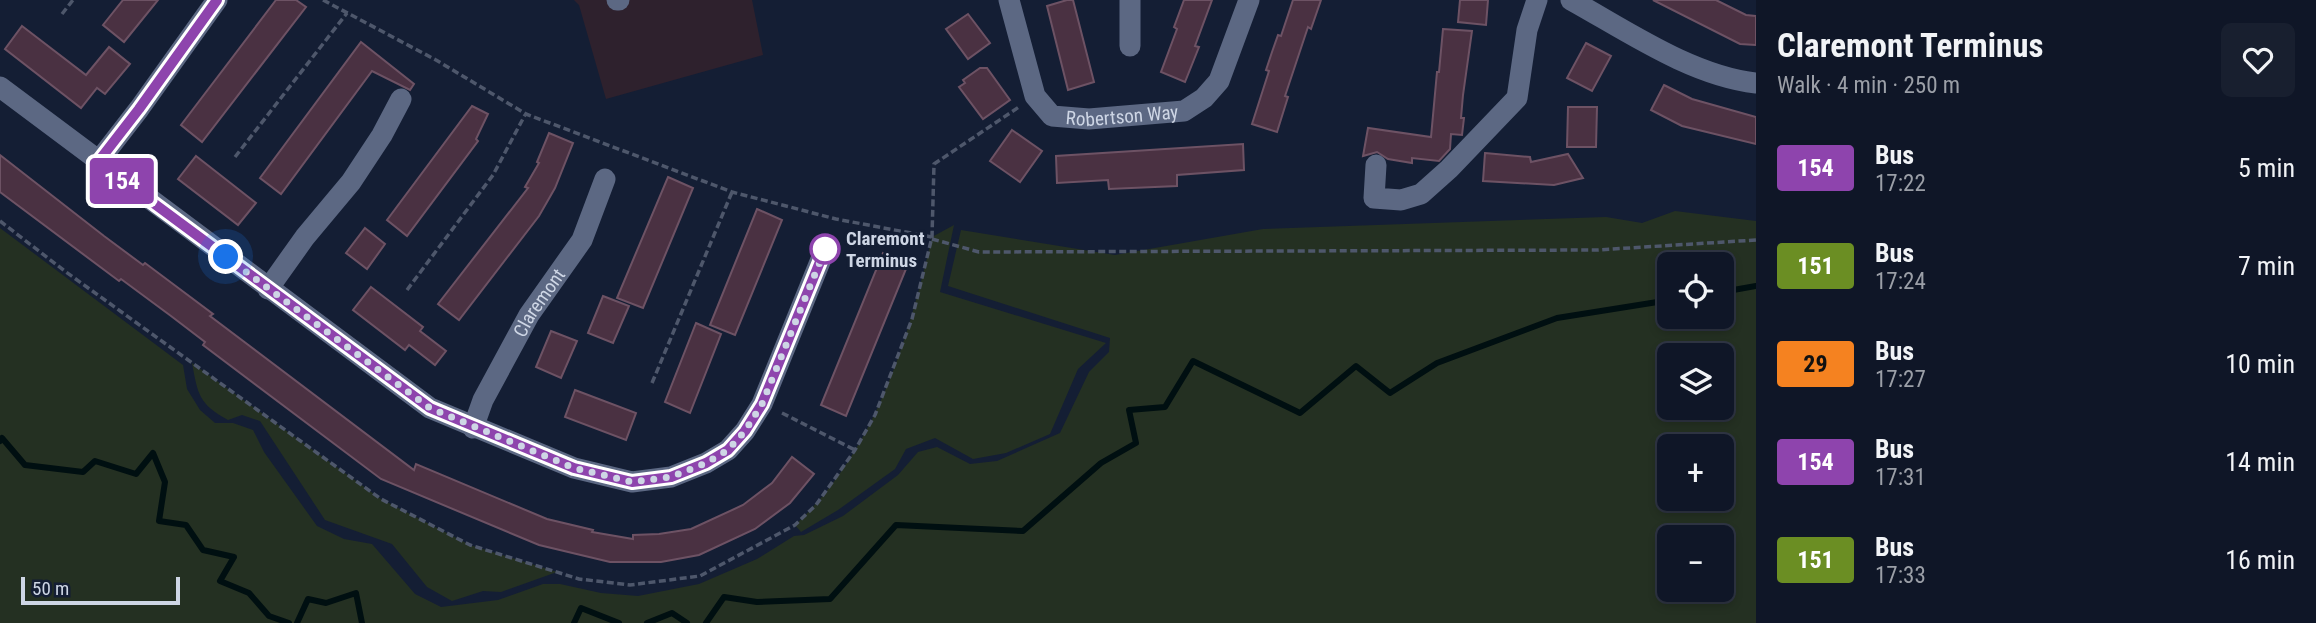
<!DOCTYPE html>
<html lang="en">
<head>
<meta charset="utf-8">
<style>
  body { margin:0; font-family:"Roboto Condensed",sans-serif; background:#181f2f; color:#f1f3f6; height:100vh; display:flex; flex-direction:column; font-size:26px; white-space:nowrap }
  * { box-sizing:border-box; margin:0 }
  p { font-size:23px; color:#9b9fa7 }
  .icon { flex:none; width:38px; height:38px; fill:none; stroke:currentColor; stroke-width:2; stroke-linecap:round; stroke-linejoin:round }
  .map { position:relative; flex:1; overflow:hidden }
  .sheet { display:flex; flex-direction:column; background:#0f1627; width:560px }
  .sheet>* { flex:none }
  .badge { padding:0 14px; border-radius:5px; font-size:24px; line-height:46px }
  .tools { position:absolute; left:1657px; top:252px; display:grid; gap:14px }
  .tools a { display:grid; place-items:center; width:77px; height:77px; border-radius:10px; background:#0f1627; box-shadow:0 4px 10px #0003,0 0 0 2px #2f3544; font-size:35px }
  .scale { position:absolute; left:21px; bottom:18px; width:159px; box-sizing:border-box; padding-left:7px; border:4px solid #ced6e5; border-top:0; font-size:19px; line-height:24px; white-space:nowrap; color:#ced6e5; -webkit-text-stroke:5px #141e34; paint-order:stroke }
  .you { position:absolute; width:35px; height:35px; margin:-18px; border:5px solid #fff; border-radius:50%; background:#1a73e8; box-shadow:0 0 0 10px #1a73e833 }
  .map>.badge { position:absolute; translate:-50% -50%; box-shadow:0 0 0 4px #fff }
  .round { display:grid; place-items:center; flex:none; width:74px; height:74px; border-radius:10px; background:#181f2f }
  .overview { display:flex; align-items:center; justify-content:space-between; height:119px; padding:0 21px }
  h1 { font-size:33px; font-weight:700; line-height:52px }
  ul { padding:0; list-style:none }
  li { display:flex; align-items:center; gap:21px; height:98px; padding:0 21px }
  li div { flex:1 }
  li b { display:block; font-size:26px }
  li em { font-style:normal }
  li .badge { min-width:77px; font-weight:700; text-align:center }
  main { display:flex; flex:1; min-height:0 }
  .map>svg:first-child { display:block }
  .medical { fill:#2e212d }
  .green { fill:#243022; fill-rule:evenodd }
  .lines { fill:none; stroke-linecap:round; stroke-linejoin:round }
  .stream { stroke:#000f11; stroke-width:6 }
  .building { fill:#4a3142; stroke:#6d5264; stroke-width:2 }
  .path { stroke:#4e576b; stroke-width:3.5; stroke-dasharray:7 3.5; stroke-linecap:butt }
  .minor { stroke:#5c6883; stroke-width:21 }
  .line-casing { stroke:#fff; stroke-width:16 }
  .line { stroke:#8e44ad; stroke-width:10 }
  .walk { stroke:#ced6e5; stroke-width:7; stroke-dasharray:0 12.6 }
  .stop-dot { fill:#fff; stroke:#8e44ad; stroke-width:3.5 }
  .labels { text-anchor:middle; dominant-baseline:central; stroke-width:6; stroke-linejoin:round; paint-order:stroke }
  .street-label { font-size:19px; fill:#ced6e5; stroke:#141e34 }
  .stop-label { font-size:19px; font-weight:bold; fill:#ced6e5; stroke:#141e34; text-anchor:start }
</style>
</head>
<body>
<main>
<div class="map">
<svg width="1756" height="623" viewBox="0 0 1756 623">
  <rect width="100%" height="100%" fill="#141e34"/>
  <polygon class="medical" points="574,0 752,0 763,55 606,99 579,5"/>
  <g class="green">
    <path d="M1675,211l81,10v402h-1756v-395l183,137 4,24 13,21 15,13h18l20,7 11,22 53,74 27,13 28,5 43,50 26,13 57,-7 45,-16h17l41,9 37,3 61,-12 58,-25 37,-23 10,-1 39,-19 55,-41 20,-23 19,-5 33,17 27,-3 63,-28 29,-61 20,-20 1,-14 -162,-52 13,-56 154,25 148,-26 343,-12 36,6zM1722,264v53h-52v-53zM1670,355h52v53h-52zM1722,446v53h-52v-53zM1722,537v53h-52v-53z"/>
    <path d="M954,225l-14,67 166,51 -28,26 -28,65 -44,19 -33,6 -38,-21 -29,11 -11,20 -57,41 -37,22 -6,-7c80,-74 113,-184 137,-288z"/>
    <path d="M192,363l189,136 89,46 87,27 -56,20 -18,-1 -31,10 -25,-14 -35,-43 -67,-24 -65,-99 -18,-6 -14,5c-29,-16 -30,-25 -36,-57z"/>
  </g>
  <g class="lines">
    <g class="stream">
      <polyline points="1722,292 1756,286"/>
      <polyline points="0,441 2,438 25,465 83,472 95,461 136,474 153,453 165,482 159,521 186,525 203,550 234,557 220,581 249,593 269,616 289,623"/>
      <polyline points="297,623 308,599 326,603 356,593 362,623"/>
      <polyline points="574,623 581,608 619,623"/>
      <polyline points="647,623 672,613 687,623"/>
      <polyline points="706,623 724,597 757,602 830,599 896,525 1023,531 1101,463 1136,443 1129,410 1165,407 1193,361 1300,413 1356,366 1390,393 1437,363 1557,318 1670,300"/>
    </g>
  </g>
  <g class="building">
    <polygon points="123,0 158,0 124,42 103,25"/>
    <polygon points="276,0 296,0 306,7 202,142 181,125"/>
    <polygon points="1067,0 1073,0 1094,82 1068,90 1047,6"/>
    <polygon points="1184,0 1212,0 1195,46 1199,47 1185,82 1161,72 1177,29 1174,27"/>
    <polygon points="1293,0 1321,0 1311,29 1308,27 1285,96 1288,97 1277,132 1252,124 1269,71 1266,70 1272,52 1278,35 1281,36"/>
    <polygon points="1460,0 1488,0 1486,25 1458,22"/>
    <polygon points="1653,0 1716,0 1746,15 1756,16 1756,45 1740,44"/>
    <polygon points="968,14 990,43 968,59 946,29"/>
    <polygon points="22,26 86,75 109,47 130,64 105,94 97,88 81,108 5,49"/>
    <polygon points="1443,29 1472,31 1463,95 1461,118 1464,118 1462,135 1451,134 1450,149 1439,161 1412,158 1412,163 1388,159 1377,152 1363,156 1368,128 1431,137 1437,72 1439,72"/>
    <polygon points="361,42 414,84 410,90 372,71 281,194 260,178"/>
    <polygon points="1586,43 1611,56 1592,91 1567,78"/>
    <polygon points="980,68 987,68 1010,100 983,119 959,87 965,83 963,80"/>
    <polygon points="1664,85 1692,99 1756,117 1756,144 1682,126 1651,110"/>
    <polygon points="472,106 488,114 476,139 478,141 407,236 387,220"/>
    <polygon points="1568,107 1597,107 1596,147 1567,147"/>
    <polygon points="1012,130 1042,151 1020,182 990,161"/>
    <polygon points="549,133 573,143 555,188 539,216 459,320 438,304 528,188 525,187 539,163 537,162"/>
    <polygon points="1243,144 1244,170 1177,175 1177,186 1109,189 1108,180 1057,183 1056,156"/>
    <polygon points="1485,153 1530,157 1531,162 1568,154 1583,178 1554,185 1483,181"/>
    <polygon points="0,155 104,236 143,265 145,263 213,314 210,316 414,470 416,464 547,519 593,530 592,532 633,539 633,535 659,534 691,529 743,505 772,483 792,457 814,474 790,503 755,529 699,555 661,562 610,562 539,545 381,479 203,345 205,342 171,316 121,279 119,281 0,192"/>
    <polygon points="196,156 256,203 238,225 178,179"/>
    <polygon points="668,177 693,188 643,308 617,298"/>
    <polygon points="757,209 782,220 735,335 710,325"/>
    <polygon points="365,228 385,244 367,269 346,253"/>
    <polygon points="883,253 908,264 846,416 821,405"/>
    <polygon points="371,287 423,327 420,331 446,351 435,365 409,345 405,350 353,310"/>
    <polygon points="603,296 629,306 613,343 588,333"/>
    <polygon points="696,323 721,334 690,413 665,402"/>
    <polygon points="551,331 577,341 561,378 536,367"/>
    <polygon points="575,390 636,413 626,440 565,417"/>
  </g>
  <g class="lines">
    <g class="path">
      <polyline points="323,0 436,60 526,114 732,192 836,219 932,237"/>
      <polyline points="62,14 73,0"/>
      <polyline points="235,157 347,13"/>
      <polyline points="0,221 66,272 381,499 470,545 579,579 630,585 700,576 795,525 816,505 855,450 875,415 912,319 932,237 934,164 1019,107"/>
      <polyline points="932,239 979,252 1597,250 1756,240"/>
      <polyline points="407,290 493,175 525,115"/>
      <polyline points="652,383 732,192"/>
      <polyline points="782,413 855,450"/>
    </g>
    <g class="minor">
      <polyline points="617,0 619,0"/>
      <path id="s1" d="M1009,0l26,96 17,20 37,3 95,-8 20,-13 15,-17 30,-81"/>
      <path d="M1571,0c56,31 121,76 185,83"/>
      <polyline points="1130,46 1130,0"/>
      <polyline points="0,87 430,408 574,468 632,482 671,477 706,463 728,450 745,431 762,404 826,247"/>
      <polyline points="98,162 139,109 217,0"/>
      <polyline points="1376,165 1374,198 1401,200 1421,194 1449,169 1517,98 1527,30 1537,0"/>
      <polyline points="268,289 305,237 351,182 382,135 401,99"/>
      <path id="s2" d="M473,428l10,-28 46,-85 53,-75 23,-61"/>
    </g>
  </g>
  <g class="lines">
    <defs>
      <polyline id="line" points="217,0 139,109 98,162 430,408 574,468 632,482 671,477 706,463 728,450 745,431 762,404 826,247"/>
    </defs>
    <use href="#line" class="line-casing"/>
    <use href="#line" class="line"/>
    <polyline class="walk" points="226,257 430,408 574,468 632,482 671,477 706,463 728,450 745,431 762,404 826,247 825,249"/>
  </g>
  <circle class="stop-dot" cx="825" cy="249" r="14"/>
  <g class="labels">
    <g class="street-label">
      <text stroke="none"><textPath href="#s1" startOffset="196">Robertson Way</textPath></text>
      <text stroke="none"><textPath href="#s2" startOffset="142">Claremont</textPath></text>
    </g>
    <g class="stop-label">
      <text x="846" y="238">Claremont<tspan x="846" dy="22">Terminus</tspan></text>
    </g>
  </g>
</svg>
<div class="tools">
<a><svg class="icon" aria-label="locate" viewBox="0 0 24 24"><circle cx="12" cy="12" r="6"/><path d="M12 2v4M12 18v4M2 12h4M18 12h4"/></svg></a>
<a><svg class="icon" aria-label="layers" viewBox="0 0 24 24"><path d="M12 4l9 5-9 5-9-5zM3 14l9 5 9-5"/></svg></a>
<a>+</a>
<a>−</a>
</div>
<div class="scale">50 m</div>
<div class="you" style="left:226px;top:257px"></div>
<b class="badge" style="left:122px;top:181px;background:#8e44ad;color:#fff">154</b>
</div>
<section class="sheet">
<div class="overview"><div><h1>Claremont Terminus</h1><p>Walk · 4 min · 250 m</p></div><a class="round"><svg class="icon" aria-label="heart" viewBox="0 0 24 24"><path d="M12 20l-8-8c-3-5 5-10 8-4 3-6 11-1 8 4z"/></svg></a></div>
<ul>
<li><span class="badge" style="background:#8e44ad;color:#fff">154</span><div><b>Bus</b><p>17:22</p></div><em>5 min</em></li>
<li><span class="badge" style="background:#6b8e23;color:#fff">151</span><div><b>Bus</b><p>17:24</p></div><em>7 min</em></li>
<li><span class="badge" style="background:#f58220;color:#111">29</span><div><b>Bus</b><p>17:27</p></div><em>10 min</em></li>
<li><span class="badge" style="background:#8e44ad;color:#fff">154</span><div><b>Bus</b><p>17:31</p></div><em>14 min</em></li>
<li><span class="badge" style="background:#6b8e23;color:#fff">151</span><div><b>Bus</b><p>17:33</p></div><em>16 min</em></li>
</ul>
</section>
</main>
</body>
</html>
